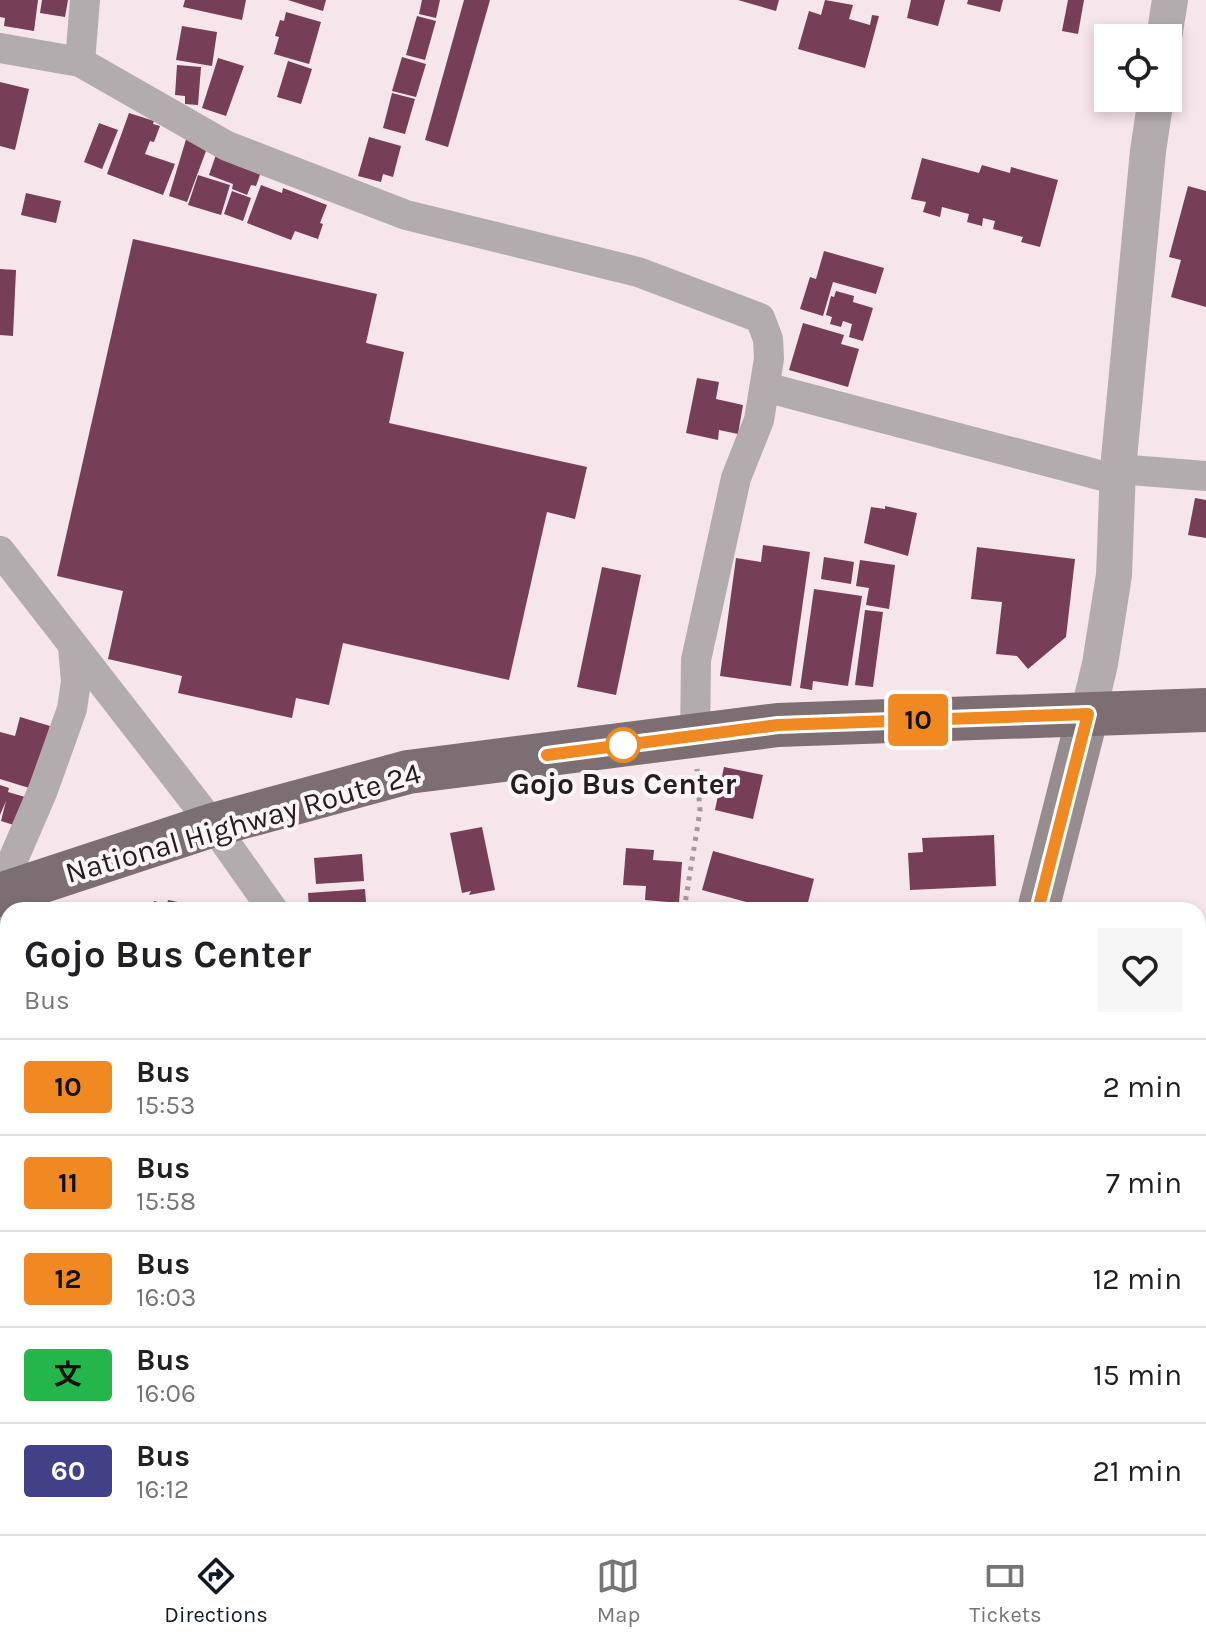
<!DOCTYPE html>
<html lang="en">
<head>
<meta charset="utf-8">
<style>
  body { margin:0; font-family:Karla,"Noto Sans JP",sans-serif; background:#f6f6f6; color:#202124; height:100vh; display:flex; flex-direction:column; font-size:30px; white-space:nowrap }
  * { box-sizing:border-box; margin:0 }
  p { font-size:26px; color:#757577 }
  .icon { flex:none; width:44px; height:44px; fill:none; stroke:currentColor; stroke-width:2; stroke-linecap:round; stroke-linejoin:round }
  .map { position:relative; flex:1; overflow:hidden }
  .details { position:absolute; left:0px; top:902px; width:1206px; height:632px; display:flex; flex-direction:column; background:#fff; border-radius:24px 24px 0 0; box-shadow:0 4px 12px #0003 }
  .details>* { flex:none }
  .badge { padding:0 16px; border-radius:6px; font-size:28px; line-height:52px }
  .tools { position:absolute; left:1094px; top:24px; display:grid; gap:16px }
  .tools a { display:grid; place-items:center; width:88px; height:88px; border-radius:0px; background:#fff; box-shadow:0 4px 12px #0003; font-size:40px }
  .map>.badge { position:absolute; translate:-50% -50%; box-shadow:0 0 0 4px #fff }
  .round { display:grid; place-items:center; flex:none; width:84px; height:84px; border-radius:0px; background:#f6f6f6 }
  .overview { display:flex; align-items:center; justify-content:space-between; height:136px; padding:0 24px }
  h1 { font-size:38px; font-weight:700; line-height:60px }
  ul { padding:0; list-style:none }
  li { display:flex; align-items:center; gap:24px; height:96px; padding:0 24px; border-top:2px solid #e0e0e0 }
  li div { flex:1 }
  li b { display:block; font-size:30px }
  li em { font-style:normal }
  li .badge { min-width:88px; font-weight:700; text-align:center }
  .menu { display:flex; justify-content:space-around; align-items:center; height:112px; border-top:2px solid #e0e0e0; background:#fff; font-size:22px; color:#757577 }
  .menu a { display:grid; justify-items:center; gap:4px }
  .menu .current { color:#111827 }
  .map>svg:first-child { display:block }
  .building { fill:#773e57 }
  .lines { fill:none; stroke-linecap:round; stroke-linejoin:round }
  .path { stroke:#a5989d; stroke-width:5; stroke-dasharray:4 6; stroke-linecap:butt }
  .minor { stroke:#b3acae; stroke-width:30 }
  .tertiary { stroke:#b3acae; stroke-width:36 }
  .secondary { stroke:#978d91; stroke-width:42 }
  .trunk { stroke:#7c6e73; stroke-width:44 }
  .line-casing { stroke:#fff; stroke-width:18 }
  .line { stroke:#f08922; stroke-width:12 }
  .stop-dot { fill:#fff; stroke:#f08922; stroke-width:4 }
  .labels { text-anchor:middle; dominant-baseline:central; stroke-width:8; stroke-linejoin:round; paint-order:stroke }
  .stop-label { font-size:30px; font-weight:bold; fill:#241e21; stroke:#fff5f8 }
  .street-label { font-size:30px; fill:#241e21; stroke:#fff5f8 }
</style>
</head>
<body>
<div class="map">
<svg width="1206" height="1534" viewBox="0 0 1206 1534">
  <rect width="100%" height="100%" fill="#f6e5eb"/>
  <g class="building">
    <polygon points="0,0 38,0 34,31 4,26 5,18 0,17"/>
    <polygon points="42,0 68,0 65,17 40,13"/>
    <polygon points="185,0 246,0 242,20 183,7"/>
    <polygon points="288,0 326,0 323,11"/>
    <polygon points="422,0 440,0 436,18 419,14"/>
    <polygon points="464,0 490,0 448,147 425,140"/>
    <polygon points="738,0 779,0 776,11"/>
    <polygon points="825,0 853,5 849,19 870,25 872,15 879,16 865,68 798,49 809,11 821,15"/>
    <polygon points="911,0 945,0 938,26 907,18"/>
    <polygon points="968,0 1003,0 1000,12 967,4"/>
    <polygon points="1068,0 1084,0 1078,34 1062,31"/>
    <polygon points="286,12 321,22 309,64 274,54 279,37 275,36 280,20 284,21"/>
    <polygon points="417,16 436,21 425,60 406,55"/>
    <polygon points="182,26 217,32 212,66 176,60"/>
    <polygon points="402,57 426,64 416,97 392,91"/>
    <polygon points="218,58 244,66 226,116 202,108"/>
    <polygon points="288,61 312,69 301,104 277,97"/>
    <polygon points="177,65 201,67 198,105 185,104 185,96 175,95"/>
    <polygon points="0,82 29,89 15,150 0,146"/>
    <polygon points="392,93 415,99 405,134 383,128"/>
    <polygon points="129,113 154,121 153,124 160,126 154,142 150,141 145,154 175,164 163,195 107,174"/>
    <polygon points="99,123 118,130 102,169 84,162"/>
    <polygon points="187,136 209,143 187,202 169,196"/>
    <polygon points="369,137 401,146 393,177 383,174 381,182 358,176"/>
    <polygon points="219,146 263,166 256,186 251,185 247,195 232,189 233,184 209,175"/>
    <polygon points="922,158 979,173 982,165 1010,173 1011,167 1058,180 1040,247 1021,242 1023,237 993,229 995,221 983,218 982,226 967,222 969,214 942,207 940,217 923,212 926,202 911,199"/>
    <polygon points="198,175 230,185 221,215 188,205"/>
    <polygon points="261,185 282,193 283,188 327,205 320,223 323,224 318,239 295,231 291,240 247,223"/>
    <polygon points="1188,186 1206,191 1206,307 1171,297 1181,260 1169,257"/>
    <polygon points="232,191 251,198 243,221 224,214"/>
    <polygon points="26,193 61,201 56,223 21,215"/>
    <polygon points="133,239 377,294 366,343 404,352 389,423 587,467 575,519 547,512 509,680 343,643 329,705 296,698 292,718 178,693 182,676 108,659 123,591 57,576"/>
    <polygon points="824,251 884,268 876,294 833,282 823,316 800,309 810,277 816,279"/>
    <polygon points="0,269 16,270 13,336 0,335"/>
    <polygon points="836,291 854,296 853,302 873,308 863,341 849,337 852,324 843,321 841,327 830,324 832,317 826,315 831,296 834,297"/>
    <polygon points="803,323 844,335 841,344 859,349 848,387 789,370"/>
    <polygon points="697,378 719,382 716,399 743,405 738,434 719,430 718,440 686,433"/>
    <polygon points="1195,498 1206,500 1206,538 1188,535"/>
    <polygon points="885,506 917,513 908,556 864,543 871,507 885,509"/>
    <polygon points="763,545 810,552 791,686 720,676 736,558 761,562"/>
    <polygon points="977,547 1075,559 1066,637 1028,669 1017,656 996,654 1002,602 971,599"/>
    <polygon points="824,557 854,562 851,584 821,579"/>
    <polygon points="860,560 895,565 889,609 866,605 869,588 856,586"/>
    <polygon points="602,567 641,575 616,695 577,687"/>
    <polygon points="814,589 862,596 848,686 813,681 812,690 800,688"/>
    <polygon points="865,610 883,612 873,687 855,685"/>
    <polygon points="20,717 50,726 44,745 39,791 0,779 0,732 15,736"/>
    <polygon points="724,767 763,775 753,819 715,810"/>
    <polygon points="0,785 9,788 8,792 25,797 17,826 1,821 6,801 0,815"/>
    <polygon points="482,827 495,890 469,895 471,891 462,893 450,833"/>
    <polygon points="994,835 996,886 910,890 908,853 923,852 922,838"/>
    <polygon points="626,848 654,850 653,860 682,862 679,903 645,900 646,886 623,885"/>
    <polygon points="713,851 814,879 806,910 776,910 702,890"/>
    <polygon points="362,854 364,881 316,884 314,858"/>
    <polygon points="365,889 366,902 354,902 355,910 309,910 308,893"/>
    <polygon points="168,900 183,903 181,910 152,910 154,901 167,904"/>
    <polygon points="0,1122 8,1123 8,1205 0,1203"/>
    <polygon points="1198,1210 1206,1211 1206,1252 1198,1251"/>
    <rect x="1198" y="1257" width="8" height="37"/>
    <rect x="1198" y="1331" width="8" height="37"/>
    <polygon points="0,1370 8,1371 8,1428 0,1427"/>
    <polygon points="1206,1370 1206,1425 1198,1425 1198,1371"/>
    <polygon points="0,1451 8,1452 8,1488 0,1487"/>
    <polygon points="1198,1490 1206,1490 1206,1534 1175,1534 1174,1526 1198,1526"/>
    <polygon points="0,1510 8,1511 8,1526 40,1526 39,1534 0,1534"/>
    <polygon points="144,1526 189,1526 188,1534 143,1534"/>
    <polygon points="193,1526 208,1526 208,1530 229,1534 193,1534"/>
    <polygon points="342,1526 375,1526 372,1534 338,1534"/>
  </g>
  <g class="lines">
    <g class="path">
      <polyline points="684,910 700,811 697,769"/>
      <polyline points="0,1494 8,1495"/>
      <polyline points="856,1534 857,1526"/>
    </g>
    <g class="minor">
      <polyline points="0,48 80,62 227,146 406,215 638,272 760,318 768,339 769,359 759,420 736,478 696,660 695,736"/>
      <polyline points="80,62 85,0"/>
      <polyline points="765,387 1118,480"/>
      <polyline points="1118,469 1206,476"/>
      <polyline points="0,551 213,825 273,910"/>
      <polyline points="0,890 43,790 72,709 76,682 73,646"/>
      <polyline points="0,909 8,954"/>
      <polyline points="0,1076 6,1041 8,999"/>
      <polyline points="0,1275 8,1275"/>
      <polyline points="1198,1440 1206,1439"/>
      <polyline points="234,1526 237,1534"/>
    </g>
    <g class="tertiary">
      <polyline points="1164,38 1170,0"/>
      <polyline points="1088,714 1100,664 1114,575 1118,469 1148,151 1156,98"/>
    </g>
    <g class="secondary">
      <polyline points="1038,910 1088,714"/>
      <polyline points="1070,1526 1071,1534"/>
    </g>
    <polyline class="trunk" points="0,895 213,825 408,772 778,725 1206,710"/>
  </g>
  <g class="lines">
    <defs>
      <polyline id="line" points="547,755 778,725 1088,714 1038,910"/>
    </defs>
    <use href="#line" class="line-casing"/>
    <use href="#line" class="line"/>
  </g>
  <circle class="stop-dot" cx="623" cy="745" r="16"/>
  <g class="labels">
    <g class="stop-label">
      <text x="623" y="784">Gojo Bus Center</text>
    </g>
    <g class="street-label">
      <text transform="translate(243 823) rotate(-16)">National Highway Route 24</text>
    </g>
  </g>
</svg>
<div class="tools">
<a><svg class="icon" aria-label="locate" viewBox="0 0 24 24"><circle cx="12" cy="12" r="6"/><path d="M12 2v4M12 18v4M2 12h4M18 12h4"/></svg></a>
</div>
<b class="badge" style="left:918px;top:720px;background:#f08922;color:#111">10</b>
<section class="details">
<div class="overview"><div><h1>Gojo Bus Center</h1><p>Bus</p></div><a class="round"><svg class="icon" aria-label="heart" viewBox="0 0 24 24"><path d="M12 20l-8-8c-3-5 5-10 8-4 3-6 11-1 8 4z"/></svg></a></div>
<ul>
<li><span class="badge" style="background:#f08922;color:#111">10</span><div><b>Bus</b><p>15:53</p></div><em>2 min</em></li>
<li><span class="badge" style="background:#f08922;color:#111">11</span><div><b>Bus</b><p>15:58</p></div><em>7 min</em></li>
<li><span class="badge" style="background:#f08922;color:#111">12</span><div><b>Bus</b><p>16:03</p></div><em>12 min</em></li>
<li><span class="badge" style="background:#24b64b;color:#111">文</span><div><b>Bus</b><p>16:06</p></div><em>15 min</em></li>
<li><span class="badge" style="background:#414188;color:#fff">60</span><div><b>Bus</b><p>16:12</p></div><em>21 min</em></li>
</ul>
</section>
</div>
<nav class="menu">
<a class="current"><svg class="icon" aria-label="directions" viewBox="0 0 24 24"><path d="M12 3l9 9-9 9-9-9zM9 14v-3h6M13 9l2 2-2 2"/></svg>Directions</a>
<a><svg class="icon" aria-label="map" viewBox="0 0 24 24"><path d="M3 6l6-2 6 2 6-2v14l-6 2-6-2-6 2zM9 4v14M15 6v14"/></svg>Map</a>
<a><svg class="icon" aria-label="tickets" viewBox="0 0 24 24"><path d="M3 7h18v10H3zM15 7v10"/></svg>Tickets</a>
</nav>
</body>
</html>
